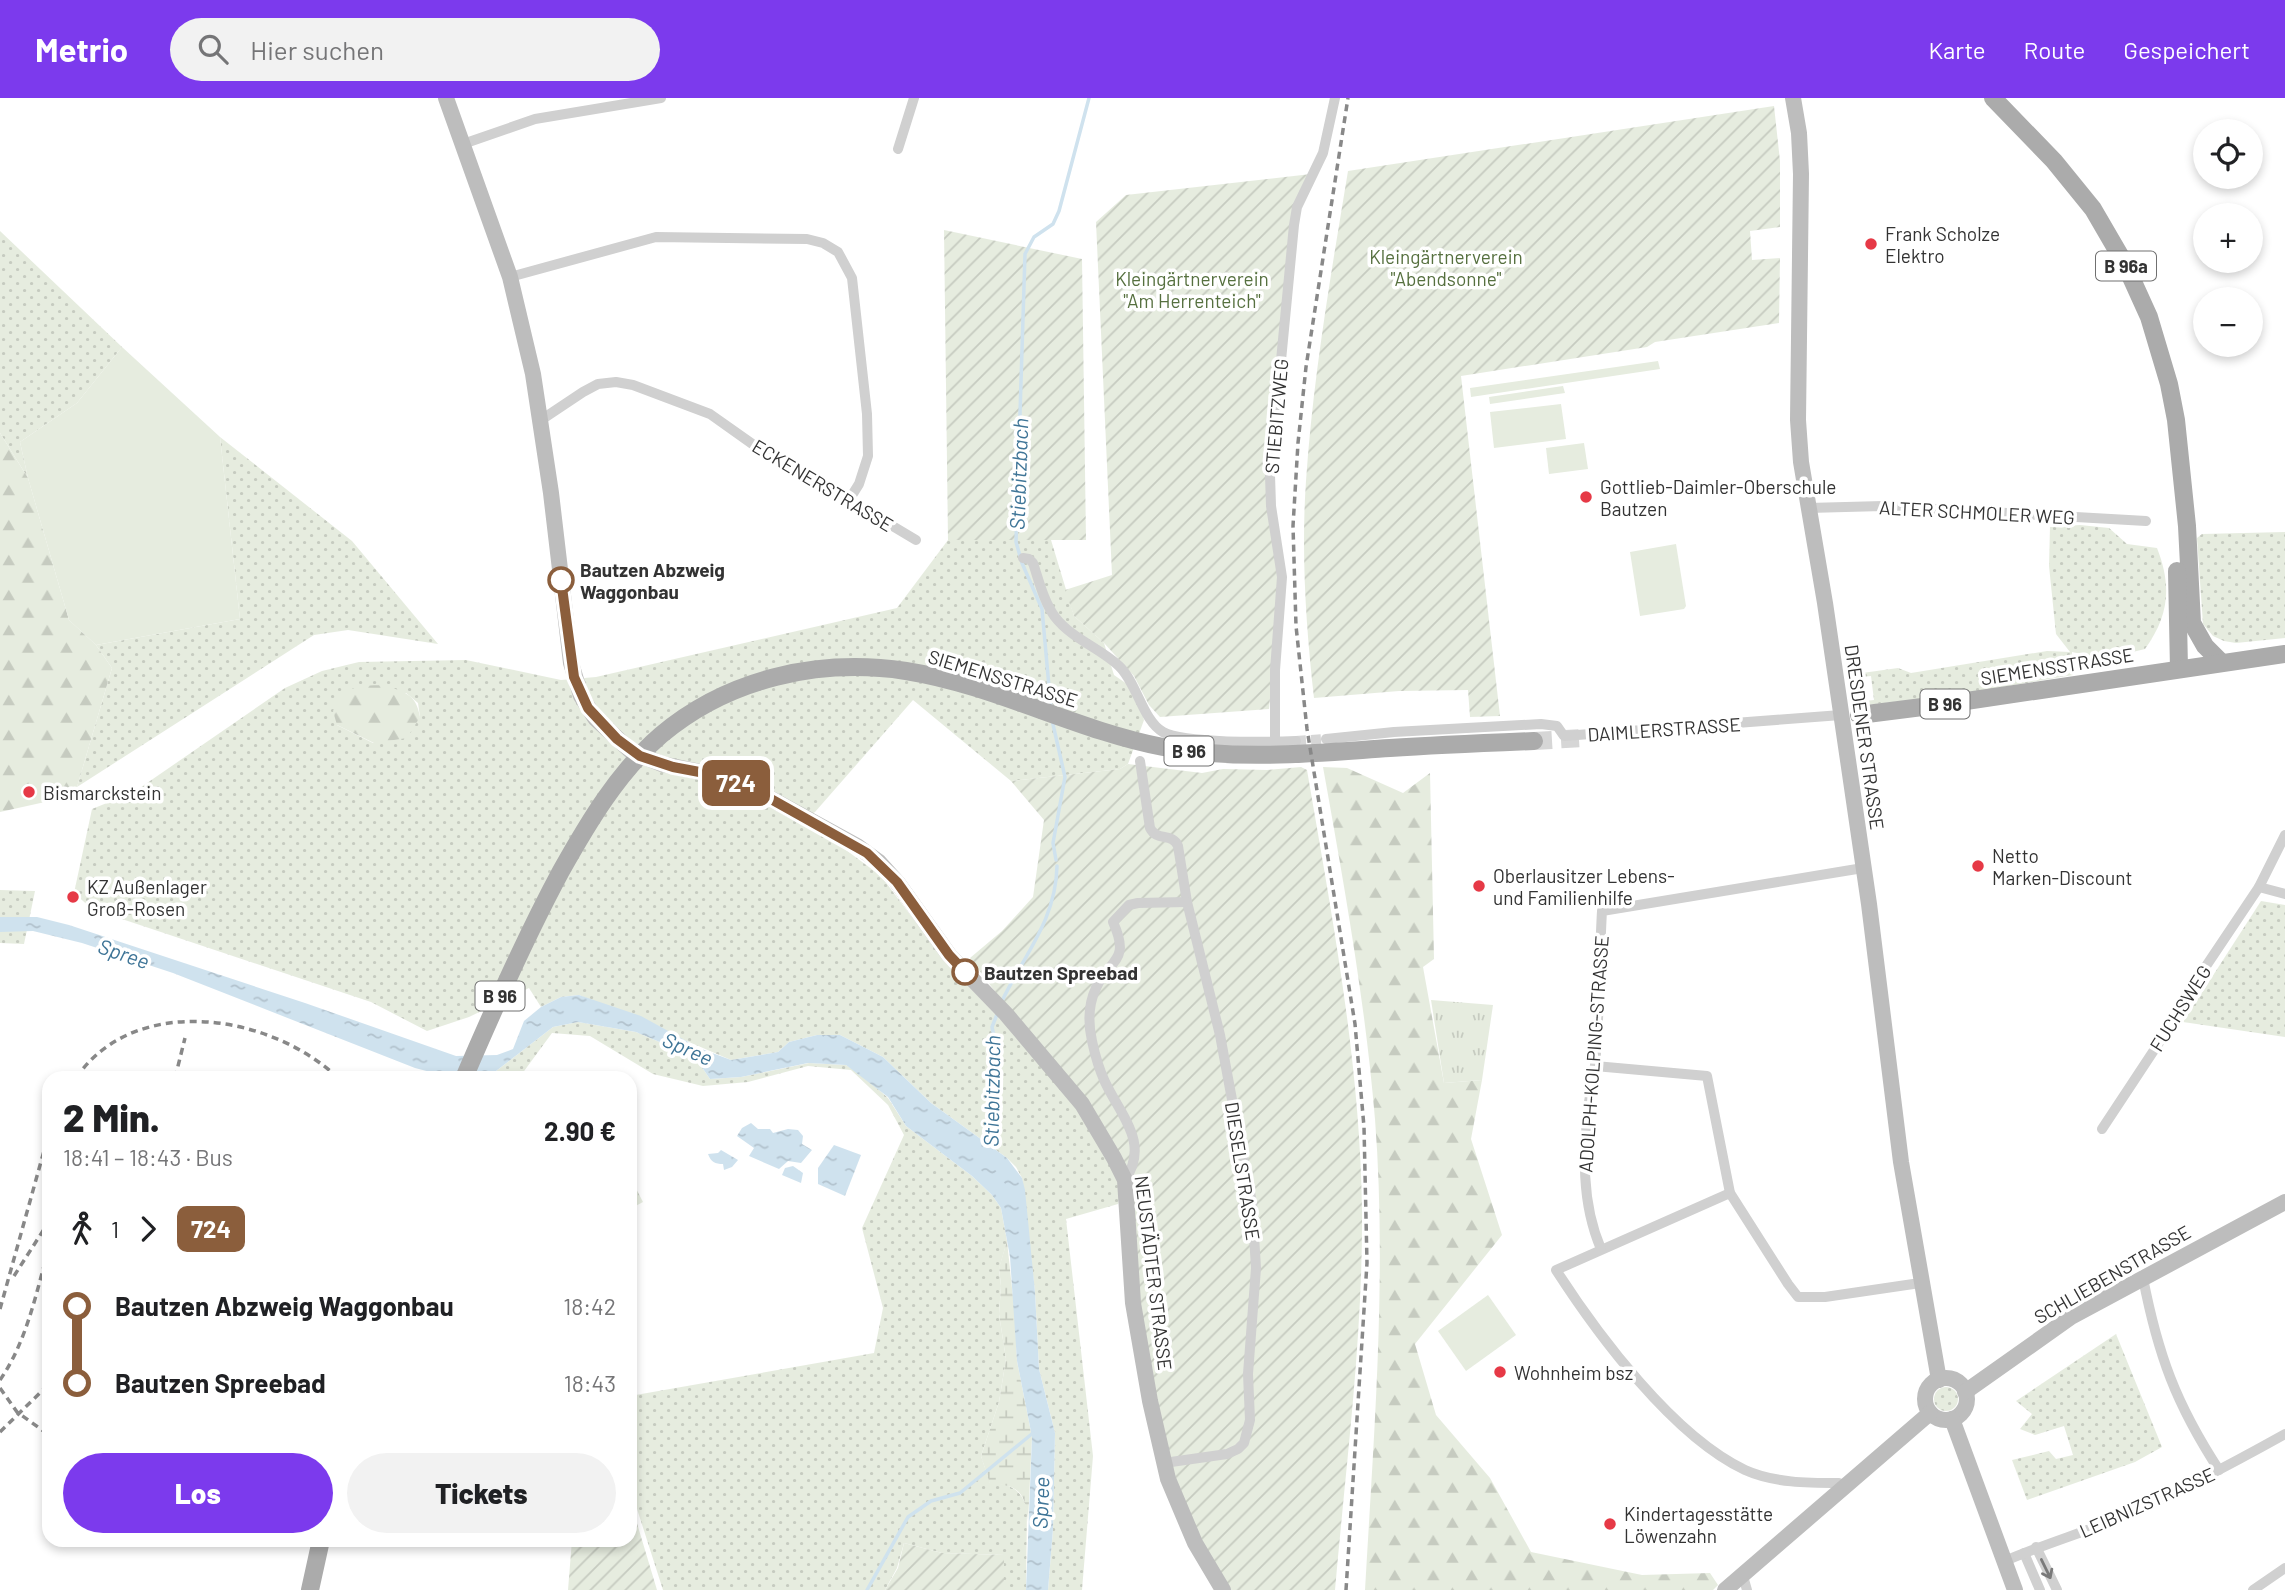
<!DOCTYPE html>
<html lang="de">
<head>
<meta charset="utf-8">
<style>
  body { margin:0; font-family:Barlow,sans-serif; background:#f2f2f2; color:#202124; height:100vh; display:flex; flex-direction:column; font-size:26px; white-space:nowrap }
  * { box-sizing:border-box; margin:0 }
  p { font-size:23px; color:#757577 }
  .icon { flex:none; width:38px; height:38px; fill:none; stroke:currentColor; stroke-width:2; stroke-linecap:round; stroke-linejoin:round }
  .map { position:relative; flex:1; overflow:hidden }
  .drawer { position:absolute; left:42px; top:973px; width:595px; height:476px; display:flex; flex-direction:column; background:#fff; border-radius:21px; box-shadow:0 4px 10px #0003 }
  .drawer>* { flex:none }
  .badge { padding:0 14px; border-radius:10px; font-size:24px; line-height:46px }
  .tools { position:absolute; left:2193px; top:21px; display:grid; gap:14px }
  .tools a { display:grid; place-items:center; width:70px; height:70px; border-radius:50%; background:#fff; box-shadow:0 4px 10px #0003; font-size:35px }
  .map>.badge { position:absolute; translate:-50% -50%; box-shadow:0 0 0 4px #fff }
  .legs { display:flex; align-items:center; gap:10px; height:77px; padding:0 21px; font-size:23px }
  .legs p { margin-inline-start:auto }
  .summary { display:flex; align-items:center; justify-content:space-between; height:119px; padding:0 21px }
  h1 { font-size:38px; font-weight:800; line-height:52px }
  .button { display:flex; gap:14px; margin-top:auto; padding:14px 21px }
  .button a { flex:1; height:80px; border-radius:42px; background:#7c3aed; color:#fff; font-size:28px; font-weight:800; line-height:80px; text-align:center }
  .button a+a { background:#f2f2f2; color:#202124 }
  ul { padding:0 21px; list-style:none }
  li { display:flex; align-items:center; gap:24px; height:77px; font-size:26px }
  li i { display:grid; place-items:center; width:10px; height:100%; margin:0 9px; background:currentColor }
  li i::after { content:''; width:18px; height:18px; margin:-9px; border:5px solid; border-radius:50%; background:#fff }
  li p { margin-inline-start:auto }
  li:first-child i { background:linear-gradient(#0000 50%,currentColor 0) }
  li:last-child i { background:linear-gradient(currentColor 50%,#0000 0) }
  header { display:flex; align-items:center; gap:42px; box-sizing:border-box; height:98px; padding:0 35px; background:#7c3aed; color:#fff }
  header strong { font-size:33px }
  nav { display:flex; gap:38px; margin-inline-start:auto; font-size:24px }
  .search { width:490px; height:63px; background:#f2f2f2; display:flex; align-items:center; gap:18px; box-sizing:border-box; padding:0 24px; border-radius:38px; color:#757577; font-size:26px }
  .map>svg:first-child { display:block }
  .grass { fill:url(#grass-dots); fill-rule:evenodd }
  .forest { fill:url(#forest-firs) }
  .wetland { fill:url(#wetland-marsh) }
  .park { fill:url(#park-tufts) }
  .garden { fill:url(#garden-furrows) }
  .pitch { fill:#e6ecdf }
  .water { fill:url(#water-ripples) }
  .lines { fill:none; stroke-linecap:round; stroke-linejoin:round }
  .stream { stroke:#cfe2ee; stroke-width:3.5 }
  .street-tunnel { stroke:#d6d6d6; stroke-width:10; stroke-dasharray:10 5; stroke-linecap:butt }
  .primary-tunnel { stroke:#d6d6d6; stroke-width:18; stroke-dasharray:18 9; stroke-linecap:butt }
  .street { stroke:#d0d0d0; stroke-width:10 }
  .secondary { stroke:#bdbdbd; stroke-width:16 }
  .primary { stroke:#ababab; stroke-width:18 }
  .rail { stroke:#888; stroke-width:3.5; stroke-dasharray:7 5; stroke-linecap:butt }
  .oneway { stroke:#7a7a7a }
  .line-1-casing { stroke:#fff; stroke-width:16 }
  .line-1 { stroke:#8b5e3c; stroke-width:10 }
  .poi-dot { fill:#e63946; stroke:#fff; stroke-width:2.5 }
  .stop-1-dot { fill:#fff; stroke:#8b5e3c; stroke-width:3.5 }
  .labels { text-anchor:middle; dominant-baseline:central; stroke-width:7; stroke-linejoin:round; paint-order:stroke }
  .shield { fill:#fff; stroke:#707070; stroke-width:2 }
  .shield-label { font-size:18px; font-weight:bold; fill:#333 }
  .poi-label { font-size:19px; fill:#333; stroke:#fff; text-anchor:start }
  .park-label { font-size:19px; fill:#56703f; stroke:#fff }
  .street-label { font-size:19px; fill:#333; stroke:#fff }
  .stop-label { font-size:19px; font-weight:bold; fill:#333; stroke:#fff; text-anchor:start }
  .water-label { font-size:21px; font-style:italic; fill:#3f7597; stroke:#fff }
</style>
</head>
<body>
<header>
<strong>Metrio</strong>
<div class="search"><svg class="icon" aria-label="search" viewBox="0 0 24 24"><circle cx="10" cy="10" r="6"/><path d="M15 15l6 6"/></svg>Hier suchen</div>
<nav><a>Karte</a><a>Route</a><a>Gespeichert</a></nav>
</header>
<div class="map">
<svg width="2285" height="1492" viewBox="0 0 2285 1492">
  <defs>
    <pattern id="grass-dots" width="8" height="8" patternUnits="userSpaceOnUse" patternTransform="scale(1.75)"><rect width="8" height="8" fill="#e6ecdf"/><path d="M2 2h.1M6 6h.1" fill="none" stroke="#c6cbc0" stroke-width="1.8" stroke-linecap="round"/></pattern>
    <pattern id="forest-firs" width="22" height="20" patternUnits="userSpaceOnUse" patternTransform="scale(1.75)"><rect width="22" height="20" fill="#e6ecdf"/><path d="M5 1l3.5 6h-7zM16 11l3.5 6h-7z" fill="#c6cbc0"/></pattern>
    <pattern id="wetland-marsh" width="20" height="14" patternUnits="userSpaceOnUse" patternTransform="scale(1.75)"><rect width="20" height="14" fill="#e6ecdf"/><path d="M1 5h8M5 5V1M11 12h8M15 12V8" fill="none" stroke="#c6cbc0"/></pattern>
    <pattern id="park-tufts" width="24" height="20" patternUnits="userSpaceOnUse" patternTransform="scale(1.75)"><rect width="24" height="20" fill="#e6ecdf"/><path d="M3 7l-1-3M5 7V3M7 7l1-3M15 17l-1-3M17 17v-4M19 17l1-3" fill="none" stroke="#c6cbc0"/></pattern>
    <pattern id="garden-furrows" width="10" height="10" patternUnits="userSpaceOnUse" patternTransform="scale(1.75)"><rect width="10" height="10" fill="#e6ecdf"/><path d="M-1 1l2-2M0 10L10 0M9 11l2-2" fill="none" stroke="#c6cbc0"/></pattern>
    <pattern id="water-ripples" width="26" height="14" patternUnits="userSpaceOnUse" patternTransform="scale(1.75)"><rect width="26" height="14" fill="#cfe2ee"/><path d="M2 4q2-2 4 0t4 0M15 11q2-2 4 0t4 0" fill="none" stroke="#b2c2cd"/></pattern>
  </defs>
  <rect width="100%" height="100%" fill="#fff"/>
  <g class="grass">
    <polygon points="0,133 122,249 77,305 20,344 28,380 0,335"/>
    <polygon points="220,339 352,443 438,546 348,532 314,537 77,689 112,570 96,547 240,521"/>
    <path d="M2080,427l29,3 18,16 30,4c15,38 12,68 -12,101l-41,10 -32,-7 1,23 -158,27 -12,-1 -46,5 -1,-4 18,-2 -3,-24 -18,2v6h-6l1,-9 50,-7 13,5 136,-22 23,1 -14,-18 -7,-68 1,-39z"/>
    <polygon points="2285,434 2285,540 2236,545 2224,543 2213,538 2203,526 2197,440 2202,436"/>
    <path d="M948,442h103l23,76 30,27 10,32 13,9 11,16 6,20 -16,44 -8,5 -109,12 -98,-81 -98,112 -15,9 38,23 43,32 67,89 103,107 61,88 9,31 -3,13 -52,15 27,237 -11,134h-34l5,-61 2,-96 -16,-64 -4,-77 -13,-114 -6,-11 -9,-9 -76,-55 -48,-46 -43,-22h-23l-28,7 -11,10 -47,8 -152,-65 -18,2 -20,10 -12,-19 -60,29 -42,14 -56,-29 -279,-93 -18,-16 18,-84 42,-17 151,-104 37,-17 37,-9 107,-2 95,20 35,-3 301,-69zM406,595l12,10 2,14 -47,26 -36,-18z"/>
    <polygon points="0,792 35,793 24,846 0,845"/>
    <polygon points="2261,803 2285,807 2285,939 2183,924"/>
    <path d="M578,924l58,10 59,25 15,22 31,-2 68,-14 37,2 19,12 23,21 18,28 66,50 20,19 9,13 6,33 -8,28 2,17 -2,28 7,45 -7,43 -18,54 9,27c20,1 30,5 37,25l-1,82h-22v-35l-62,-2 -38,-10 -7,25 -12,22h-222l-33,-103v-91l244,-43 9,-45 -21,-80 42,-93 -16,-30 -37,-35 -43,-4 -60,16 -45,4 -50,-12 -63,-38 -38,-3 -33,45h-83l2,-4 58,-3 57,-44z"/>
    <polygon points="2116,1236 2162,1349 2135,1364 2027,1402 2012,1362 2049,1353 2056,1361 2073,1357 2064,1328 2035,1337 2020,1331 2032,1316 2016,1303"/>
    <circle cx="1946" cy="1301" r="12"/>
  </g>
  <g class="forest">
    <polygon points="0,335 28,380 69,522 96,547 112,570 77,689 63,700 0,714"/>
    <path d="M383,587c21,7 33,8 37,32l-13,21 -33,5 -37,-18 -4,-14c12,-26 24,-25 50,-26z"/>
    <path d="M1323,669l24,1 56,25 27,-20 4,186 -11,8 21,116 38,-3 -11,59 31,96 -87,109 21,71 54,63 41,74 111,23 68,-2 8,12 -5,5h-348c9,-157 22,-315 10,-471 -10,-119 -31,-235 -52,-352z"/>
  </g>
  <path class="wetland" d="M1007,1143l8,75 2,45 15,76 -4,85c-2,-28 -9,-38 -38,-38l-9,-28 18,-54 7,-43 -7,-45 2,-28 -2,-18z"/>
  <g class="park">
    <polygon points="1431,902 1493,907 1482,982 1444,985"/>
    <polygon points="630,1079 643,1104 630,1111"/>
  </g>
  <g class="garden">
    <path d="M1774,8l6,55v66l-30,4 2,29 28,-2 -1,65 -124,19 -8,5 -186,29 39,340 -30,1 -2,-27 -69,1 -85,7c-8,-71 -13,-145 -8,-217 7,-104 25,-207 42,-310z"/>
    <polygon points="1311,76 1296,108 1271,329 1279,507 1269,611 1160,619 1149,607 1134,578 1104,545 1074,518 1065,492 1112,477 1096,124 1126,97"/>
    <polygon points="944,132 1082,161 1086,442 948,442"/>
    <path d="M1128,666l74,9 21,-4 44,1 34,-3 6,3c25,146 53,291 55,440 1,127 -16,254 -27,380h-105l-38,-66 -20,-47 -32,-160 -15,-151 -155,-208 32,-27 31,-34 11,-77 -33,-39 109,-12z"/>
    <polygon points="630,1402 657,1492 568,1492 572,1442 630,1442"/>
    <polygon points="904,1445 942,1455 1004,1457 1004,1492 885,1492 898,1470"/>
  </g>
  <g class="pitch">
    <polygon points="122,249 220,339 240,521 96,547 69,522 28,380 20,344 77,305"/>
    <polygon points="1658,263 1660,271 1471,299 1470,290"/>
    <polygon points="1563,288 1565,295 1490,306 1489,299"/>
    <polygon points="1561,306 1566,341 1494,350 1490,314"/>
    <polygon points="1584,345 1588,371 1549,376 1546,350"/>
    <polygon points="1676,446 1686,508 1684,511 1640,518 1630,454"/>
    <polygon points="1488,1197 1516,1237 1466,1273 1438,1233"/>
  </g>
  <g class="water">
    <polygon points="0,819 37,819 69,827 305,905 456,958 497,957 513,951 524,923 541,909 561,899 579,897 641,918 699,950 731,962 778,954 789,944 817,937 840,937 883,959 931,1005 1007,1060 1022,1080 1025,1092 1035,1194 1039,1271 1055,1335 1053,1431 1048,1492 1026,1492 1032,1339 1017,1263 1010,1159 1001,1110 992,1097 972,1078 906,1028 888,999 846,967 808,965 741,979 710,981 695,959 636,934 578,924 553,929 496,973 438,976 415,970 173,875 82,845 33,833 0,834"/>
    <polygon points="751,1025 758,1031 770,1031 773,1035 788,1031 798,1032 803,1038 802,1046 812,1052 801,1065 788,1063 779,1071 749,1058 754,1050 737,1038 742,1030"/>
    <polygon points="834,1047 861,1057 845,1098 818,1086 818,1070"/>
    <path d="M721,1052l17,10 -6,7 -8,3 -1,-6c-8,0 -12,-2 -15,-10l10,-1z"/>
    <polygon points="793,1068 803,1075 801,1085 782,1077 785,1070"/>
  </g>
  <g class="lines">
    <g class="stream">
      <polyline points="1051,611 1042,511 1022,465 1016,444 1025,156 1034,139 1053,126 1059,113 1089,0"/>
      <polyline points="1052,622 1065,679 1053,745 1056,762"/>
      <path d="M1002,903c22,-46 54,-81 55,-135"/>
      <polyline points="990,1051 991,970 996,947 992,929 998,914"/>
      <polyline points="867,1492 908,1419 931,1403 960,1395 1033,1335"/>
    </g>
    <polyline class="street-tunnel" points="1296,643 1326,641"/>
    <polyline class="primary-tunnel" points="1534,643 1583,640"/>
    <g class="street">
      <polyline points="463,46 535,21 661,0"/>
      <polyline points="898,51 914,0"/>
      <polyline points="510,179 656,139 807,141 823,145 838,154 852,180 867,316 868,358 859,386 849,402"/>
      <polyline points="541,322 583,294 598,286 616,284 633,287 710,316 782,367 849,402 916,442"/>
      <polyline points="1808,410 1883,408 2146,423"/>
      <path d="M1023,460l6,1 4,4c6,18 11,39 22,54 17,22 45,31 64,49 18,17 24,55 44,66 21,12 106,10 133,9"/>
      <polyline points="1326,641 1394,634 1541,626 1557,628 1564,638 1841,617"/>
      <polyline points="1275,644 1275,572 1282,479 1271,408 1270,377 1294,127 1297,109 1323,55 1335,0"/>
      <path d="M1140,663l10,67c7,14 22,4 28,18l9,56 33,133 13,70 19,98 4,65 -8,106 2,46 -6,23 -6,6 -11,5 -63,9"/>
      <polyline points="2259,789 2285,796"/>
      <polyline points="1595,968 1707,978 1730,1095 1788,1186 1798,1199 1825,1199 1920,1185"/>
      <polyline points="2102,1031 2170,928 2188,895 2259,789 2285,737"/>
      <path d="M1125,1082c25,-37 -4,-64 -20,-98 -6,-13 -10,-27 -13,-41 -4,-18 -4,-36 4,-53 14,-30 35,-26 17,-66l16,-17 9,-2 49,-1"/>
      <path d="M1730,1095l-174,77c42,65 117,166 189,200 29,13 63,13 94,13l7,4"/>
      <path d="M1601,1151c-20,-47 -18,-96 -12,-147 2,-12 5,-24 6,-37 5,-51 4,-103 7,-154l261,-43"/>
      <path d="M2143,1180c15,77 33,126 76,192"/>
      <polyline points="2036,1449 2057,1492"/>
      <polyline points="2024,1455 2040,1492"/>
      <path d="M2005,1463c39,-17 81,-29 121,-46 55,-24 107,-52 159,-81"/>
      <polyline points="1743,1478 1747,1492"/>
      <polyline points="2253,1492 2285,1470"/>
    </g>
    <g class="secondary">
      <polyline points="446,0 510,179 533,276 551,395 571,565 581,598 595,620 632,654 662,666 710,676 755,692 857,748 879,764 897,784 949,857 1006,916 1082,1006 1114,1060 1125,1082 1133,1205 1150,1303 1168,1381 1195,1445 1223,1492"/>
      <polyline points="1793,0 1799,35 1801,76 1798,322 1801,364 1825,505 1869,806 1901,1064 1939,1282"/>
      <circle cx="1946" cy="1301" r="21"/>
      <polyline points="1965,1294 2071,1219 2285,1104"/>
      <polyline points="1952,1321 2015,1492"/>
      <polyline points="1725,1492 1930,1315"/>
    </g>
    <g class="primary">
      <polyline points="1993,0 2054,63 2093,111 2125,166 2149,219 2169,286 2176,322 2187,428 2192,525 2205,548 2221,564"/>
      <polyline points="2177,473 2179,571"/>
      <polyline points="1859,617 1946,606 2285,556"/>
      <path d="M464,980c30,-70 61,-140 97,-207 27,-48 57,-99 100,-136 68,-57 158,-77 245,-64 89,14 169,59 257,76 76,14 151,6 227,1 48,-3 96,-5 144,-7"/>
      <polyline points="310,1492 321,1442"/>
    </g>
    <g class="rail">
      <path d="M76,980c59,-86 195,-64 262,0"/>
      <polyline points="175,980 185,940"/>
      <polyline points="14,1178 48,1125"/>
      <polyline points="0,1211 49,1035"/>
      <path d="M0,1282c27,-39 36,-87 49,-132"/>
      <polyline points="0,1290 17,1314 49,1337"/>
      <polyline points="0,1334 49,1286"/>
      <polyline points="1346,1492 1367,1165 1364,1029 1355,926 1307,631 1296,528 1293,428 1298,345 1306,269 1348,0"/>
    </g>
  </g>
  <defs><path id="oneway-shaft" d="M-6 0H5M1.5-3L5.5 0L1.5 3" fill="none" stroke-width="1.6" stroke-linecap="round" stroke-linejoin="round" transform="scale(1.75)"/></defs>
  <use class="oneway" href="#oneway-shaft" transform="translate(2046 1471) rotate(64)"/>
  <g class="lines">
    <defs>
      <polyline id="line-1" points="561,482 574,579 588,610 617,641 640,658 673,669 710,676 755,692 867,755 897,784 949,857 965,874"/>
    </defs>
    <use href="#line-1" class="line-1-casing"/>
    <use href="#line-1" class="line-1"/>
  </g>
  <g class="poi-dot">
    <circle cx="1871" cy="146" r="7"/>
    <circle cx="1586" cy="399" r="7"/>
    <circle cx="29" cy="694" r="7"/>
    <circle cx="1978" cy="768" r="7"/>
    <circle cx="1479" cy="788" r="7"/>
    <circle cx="73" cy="799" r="7"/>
    <circle cx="1500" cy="1274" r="7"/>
    <circle cx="1610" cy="1426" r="7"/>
  </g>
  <g class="stop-1-dot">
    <circle cx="561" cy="482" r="12"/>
    <circle cx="965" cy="874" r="12"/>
  </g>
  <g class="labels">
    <g class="shield">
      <rect x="2096" y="153.5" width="60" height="29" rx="5"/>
      <rect x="1920.5" y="591.5" width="49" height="29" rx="5"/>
      <rect x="1164.5" y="638.5" width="49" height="29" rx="5"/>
      <rect x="475.5" y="883.5" width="49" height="29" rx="5"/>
    </g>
    <g class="shield-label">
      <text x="2126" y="168">B 96a</text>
      <text x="1945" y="606">B 96</text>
      <text x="1189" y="653">B 96</text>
      <text x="500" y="898">B 96</text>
    </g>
    <g class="poi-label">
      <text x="1885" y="135">Frank Scholze<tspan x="1885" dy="22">Elektro</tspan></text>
      <text x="1600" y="388">Gottlieb-Daimler-Oberschule<tspan x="1600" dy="22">Bautzen</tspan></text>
      <text x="43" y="694">Bismarckstein</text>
      <text x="1992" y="757">Netto<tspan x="1992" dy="22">Marken-Discount</tspan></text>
      <text x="1493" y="777">Oberlausitzer Lebens-<tspan x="1493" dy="22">und Familienhilfe</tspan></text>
      <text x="87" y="788">KZ Außenlager<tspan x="87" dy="22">Groß-Rosen</tspan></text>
      <text x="1514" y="1274">Wohnheim bsz</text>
      <text x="1624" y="1415">Kindertagesstätte<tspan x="1624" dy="22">Löwenzahn</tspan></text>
    </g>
    <g class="park-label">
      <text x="1446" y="158">Kleingärtnerverein<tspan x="1446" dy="22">"Abendsonne"</tspan></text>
      <text x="1192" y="180">Kleingärtnerverein<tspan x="1192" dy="22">"Am Herrenteich"</tspan></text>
    </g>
    <g class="street-label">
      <text transform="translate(1276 318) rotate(-85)">STIEBITZWEG</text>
      <text transform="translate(823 387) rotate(31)">ECKENERSTRASSE</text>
      <text transform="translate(1977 414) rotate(3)">ALTER SCHMOLER WEG</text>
      <text transform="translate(2057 568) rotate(-9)">SIEMENSSTRASSE</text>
      <text transform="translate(1003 580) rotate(17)">SIEMENSSTRASSE</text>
      <text transform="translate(1664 631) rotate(-4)">DAIMLERSTRASSE</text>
      <text transform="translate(1865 639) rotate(82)">DRESDENER STRASSE</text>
      <text transform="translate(2180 910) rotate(-58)">FUCHSWEG</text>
      <text transform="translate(1593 956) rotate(-86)">ADOLPH-KOLPING-STRASSE</text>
      <text transform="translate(1243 1073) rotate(81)">DIESELSTRASSE</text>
      <text transform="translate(1154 1175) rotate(83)">NEUSTÄDTER STRASSE</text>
      <text transform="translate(2112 1176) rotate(-30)">SCHLIEBENSTRASSE</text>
      <text transform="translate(2147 1404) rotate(-24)">LEIBNIZSTRASSE</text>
    </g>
    <g class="stop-label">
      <text x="580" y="471">Bautzen Abzweig<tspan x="580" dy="22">Waggonbau</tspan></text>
      <text x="984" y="874">Bautzen Spreebad</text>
    </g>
    <g class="water-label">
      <text transform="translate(1018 376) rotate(-88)">Stiebitzbach</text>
      <text transform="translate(124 855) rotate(19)">Spree</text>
      <text transform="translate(688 950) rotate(24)">Spree</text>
      <text transform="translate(991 993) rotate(-89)">Stiebitzbach</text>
      <text transform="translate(1040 1405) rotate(-88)">Spree</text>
    </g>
  </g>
</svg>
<div class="tools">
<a><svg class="icon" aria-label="locate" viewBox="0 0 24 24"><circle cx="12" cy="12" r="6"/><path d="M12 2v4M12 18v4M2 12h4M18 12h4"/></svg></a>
<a>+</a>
<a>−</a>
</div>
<b class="badge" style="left:736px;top:685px;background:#8b5e3c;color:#fff">724</b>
<section class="drawer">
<div class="summary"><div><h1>2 Min.</h1><p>18:41 – 18:43 · Bus</p></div><b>2.90 €</b></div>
<div class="legs"><svg class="icon" aria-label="walk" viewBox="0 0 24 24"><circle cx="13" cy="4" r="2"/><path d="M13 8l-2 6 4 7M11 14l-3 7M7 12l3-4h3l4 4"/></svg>1<svg class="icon" aria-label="forward" viewBox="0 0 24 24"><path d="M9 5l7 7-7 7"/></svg><b class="badge" style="background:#8b5e3c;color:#fff">724</b></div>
<ul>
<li><i style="color:#8b5e3c"></i><b>Bautzen Abzweig Waggonbau</b><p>18:42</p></li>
<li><i style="color:#8b5e3c"></i><b>Bautzen Spreebad</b><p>18:43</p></li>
</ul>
<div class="button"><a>Los</a><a>Tickets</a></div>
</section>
</div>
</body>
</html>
